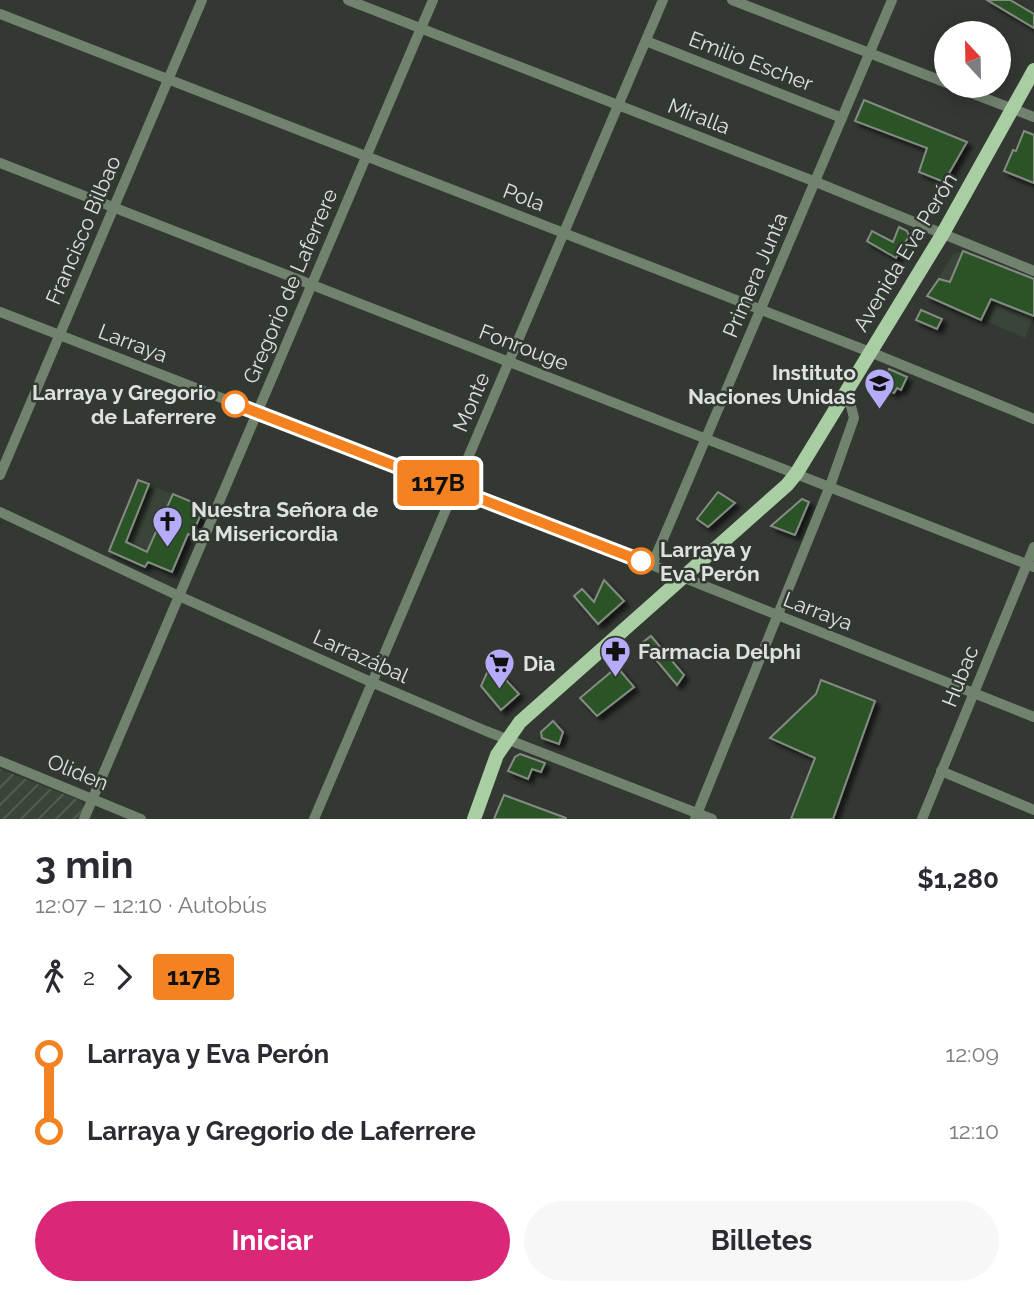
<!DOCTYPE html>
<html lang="es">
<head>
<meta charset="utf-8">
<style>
  body { margin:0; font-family:Raleway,sans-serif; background:#f7f7f7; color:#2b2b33; height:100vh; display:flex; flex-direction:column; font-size:26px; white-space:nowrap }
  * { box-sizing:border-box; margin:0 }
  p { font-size:23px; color:#7c7c81 }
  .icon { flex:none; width:38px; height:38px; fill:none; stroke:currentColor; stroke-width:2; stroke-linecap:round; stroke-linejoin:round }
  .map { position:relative; height:819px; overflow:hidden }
  .side { display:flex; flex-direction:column; background:#fff; flex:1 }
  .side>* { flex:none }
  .badge { padding:0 14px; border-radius:5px; font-size:24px; line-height:46px }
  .needle { width:46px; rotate:338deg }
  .tools { position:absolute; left:934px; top:21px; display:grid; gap:14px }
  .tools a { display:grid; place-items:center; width:77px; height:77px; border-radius:50%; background:#fff; box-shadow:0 4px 18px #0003; font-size:35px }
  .map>.badge { position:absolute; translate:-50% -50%; box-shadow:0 0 0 4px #fff }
  .legs { display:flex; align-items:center; gap:10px; height:77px; padding:0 35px; font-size:23px }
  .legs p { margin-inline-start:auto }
  .head { display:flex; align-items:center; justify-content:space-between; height:119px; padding:0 35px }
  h1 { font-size:38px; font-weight:700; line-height:52px }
  .button { display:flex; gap:14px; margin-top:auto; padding:14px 35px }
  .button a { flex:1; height:80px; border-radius:42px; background:#db2777; color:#fff; font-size:28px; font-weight:700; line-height:80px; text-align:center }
  .button a+a { background:#f7f7f7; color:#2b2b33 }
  ul { padding:0 35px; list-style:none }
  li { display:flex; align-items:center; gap:24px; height:77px; font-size:26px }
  li i { display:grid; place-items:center; width:10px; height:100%; margin:0 9px; background:currentColor }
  li i::after { content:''; width:18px; height:18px; margin:-9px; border:5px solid; border-radius:50%; background:#fff }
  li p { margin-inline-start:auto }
  li:first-child i { background:linear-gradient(#0000 50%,currentColor 0) }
  li:last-child i { background:linear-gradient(currentColor 50%,#0000 0) }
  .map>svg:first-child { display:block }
  .built { fill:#3a4539 }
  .industrial { fill:url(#industrial-furrows) }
  .building { fill:#2b5226; stroke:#858b84; stroke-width:2; filter:url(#shadow) }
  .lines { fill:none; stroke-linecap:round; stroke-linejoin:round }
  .minor { stroke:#71836e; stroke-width:10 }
  .major { stroke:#a9cea3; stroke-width:14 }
  .line-1-casing { stroke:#fff; stroke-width:16 }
  .line-1 { stroke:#f58220; stroke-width:10 }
  .stop-1-dot { fill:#fff; stroke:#f58220; stroke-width:3.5 }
  .labels { text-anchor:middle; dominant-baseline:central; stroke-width:5; stroke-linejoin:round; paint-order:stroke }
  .street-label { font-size:21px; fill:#dee2de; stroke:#333932 }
  .poi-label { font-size:21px; font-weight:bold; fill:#dee2de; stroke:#333932; text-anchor:start }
  .stop-label { font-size:21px; font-weight:bold; fill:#dee2de; stroke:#333932; text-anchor:end }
</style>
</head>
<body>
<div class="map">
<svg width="1034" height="819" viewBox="0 0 1034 819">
  <defs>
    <pattern id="industrial-furrows" width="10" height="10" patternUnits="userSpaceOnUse" patternTransform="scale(1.75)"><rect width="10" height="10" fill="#3a4539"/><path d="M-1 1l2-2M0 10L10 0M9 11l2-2" fill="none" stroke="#566055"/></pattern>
    <filter id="shadow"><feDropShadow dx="4.5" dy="4.5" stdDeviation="2" flood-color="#0009"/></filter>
  </defs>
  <rect width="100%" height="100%" fill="#333932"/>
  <g class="built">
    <polygon points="963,251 1034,278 1034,315 1025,338 927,296 953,255"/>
    <polygon points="138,480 204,507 192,535 161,523 147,552 126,542 114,540"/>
  </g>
  <polygon class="industrial" points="0,769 81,801 85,808 82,819 0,819"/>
  <g class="building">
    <polygon points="987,0 1010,0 1034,14 1034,28"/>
    <polygon points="864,100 967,142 944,182 919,172 927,148 855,121"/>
    <polygon points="1024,131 1034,135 1034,183 1004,171 1013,150 1016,151"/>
    <polygon points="899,227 907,231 909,236 896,258 867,241 872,231 893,242"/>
    <polygon points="963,251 1034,279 1034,316 991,299 981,320 927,296 939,279 950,282"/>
    <polygon points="921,310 942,319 937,329 916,320"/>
    <polygon points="889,369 907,377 901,390 897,388 894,393 881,387"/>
    <polygon points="138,480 149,484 126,542 147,552 173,494 204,507 192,535 188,534 172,572 148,562 145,567 109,551"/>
    <polygon points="718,492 735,503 708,527 697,519"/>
    <polygon points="802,499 809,502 795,535 771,526"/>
    <polygon points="604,580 624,601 598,624 574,596 582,589 594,602"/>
    <polygon points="651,636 684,675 677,685 642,643"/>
    <polygon points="491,664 519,694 501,710 481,686"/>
    <polygon points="617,667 634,687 597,716 580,698"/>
    <polygon points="821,680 875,701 833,819 791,819 815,758 770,738 816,694"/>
    <polygon points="553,721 563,732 559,744 542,738 541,732"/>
    <polygon points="520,754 545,763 541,772 532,769 528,779 508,771 515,757"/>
    <polygon points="504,795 566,818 566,819 494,819"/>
  </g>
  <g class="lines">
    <g class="minor">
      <polyline points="348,0 816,182 1034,271"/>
      <polyline points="732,0 947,83"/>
      <polyline points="0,14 870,352 1034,419"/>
      <polyline points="646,41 842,118"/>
      <polyline points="953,86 1034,117"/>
      <polyline points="0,163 1034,567"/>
      <polyline points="0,312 652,565 1034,717"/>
      <polyline points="0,475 202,0"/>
      <polyline points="0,512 179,596 371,682 486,731 712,819"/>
      <polyline points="652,565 892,0"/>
      <polyline points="0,761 141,819"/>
      <polyline points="941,771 1034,810"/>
      <polyline points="84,819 433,0"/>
      <polyline points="314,819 663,0"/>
      <polyline points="695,819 830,486 854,418 851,406 843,394"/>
      <polyline points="922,819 1034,547"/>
    </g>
    <polyline class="major" points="474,819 497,755 520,722 787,485 796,474 942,235 1034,70"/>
  </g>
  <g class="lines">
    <defs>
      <polyline id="line-1" points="235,404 641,561"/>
    </defs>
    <use href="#line-1" class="line-1-casing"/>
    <use href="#line-1" class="line-1"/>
  </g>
  <defs>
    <symbol id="school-pin" viewBox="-11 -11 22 30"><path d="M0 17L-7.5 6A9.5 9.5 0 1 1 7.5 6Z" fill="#b4acf9" stroke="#333932"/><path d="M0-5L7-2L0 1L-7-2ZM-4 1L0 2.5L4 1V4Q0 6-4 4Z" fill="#111"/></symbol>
    <symbol id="church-pin" viewBox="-11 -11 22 30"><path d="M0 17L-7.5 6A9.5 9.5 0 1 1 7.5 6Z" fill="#b4acf9" stroke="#333932"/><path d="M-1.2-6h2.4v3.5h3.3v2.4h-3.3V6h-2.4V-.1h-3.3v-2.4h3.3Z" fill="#111"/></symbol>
    <symbol id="pharmacy-pin" viewBox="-11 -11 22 30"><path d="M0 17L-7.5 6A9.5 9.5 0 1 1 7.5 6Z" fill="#b4acf9" stroke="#333932"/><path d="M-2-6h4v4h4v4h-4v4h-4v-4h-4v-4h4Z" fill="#111"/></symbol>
    <symbol id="supermarket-pin" viewBox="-11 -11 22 30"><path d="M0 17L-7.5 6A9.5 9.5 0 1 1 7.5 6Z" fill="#b4acf9" stroke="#333932"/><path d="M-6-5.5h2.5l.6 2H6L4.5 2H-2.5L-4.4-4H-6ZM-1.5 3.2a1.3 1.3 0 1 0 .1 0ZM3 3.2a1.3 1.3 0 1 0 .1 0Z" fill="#111"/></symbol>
  </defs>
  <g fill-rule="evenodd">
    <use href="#school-pin" x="862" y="366" width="35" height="47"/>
    <use href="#church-pin" x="150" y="504" width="35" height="47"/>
    <use href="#pharmacy-pin" x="598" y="634" width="35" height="47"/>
    <use href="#supermarket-pin" x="482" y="646" width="35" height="47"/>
  </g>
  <g class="stop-1-dot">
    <circle cx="235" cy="404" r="12"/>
    <circle cx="641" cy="561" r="12"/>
  </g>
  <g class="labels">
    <g class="street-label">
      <text transform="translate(751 61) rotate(21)">Emilio Escher</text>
      <text transform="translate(699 116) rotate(21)">Miralla</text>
      <text transform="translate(524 197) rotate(21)">Pola</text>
      <text transform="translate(83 230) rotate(-67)">Francisco Bilbao</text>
      <text transform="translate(905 252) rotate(-59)">Avenida Eva Perón</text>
      <text transform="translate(755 275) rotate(-67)">Primera Junta</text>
      <text transform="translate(290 286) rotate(-67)">Gregorio de Laferrere</text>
      <text transform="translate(133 343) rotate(21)">Larraya</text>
      <text transform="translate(524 347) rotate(21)">Fonrouge</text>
      <text transform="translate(471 402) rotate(-67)">Monte</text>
      <text transform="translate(818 611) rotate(21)">Larraya</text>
      <text transform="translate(361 656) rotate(24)">Larrazábal</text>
      <text transform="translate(960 676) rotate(-68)">Hubac</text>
      <text transform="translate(78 772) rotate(22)">Oliden</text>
    </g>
    <g class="poi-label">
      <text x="856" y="372" text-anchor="end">Instituto<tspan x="856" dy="24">Naciones Unidas</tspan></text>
      <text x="191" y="509">Nuestra Señora de<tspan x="191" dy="24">la Misericordia</tspan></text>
      <text x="638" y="651">Farmacia Delphi</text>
      <text x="523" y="663">Dia</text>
    </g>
    <g class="stop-label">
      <text x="216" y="392">Larraya y Gregorio<tspan x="216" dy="24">de Laferrere</tspan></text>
      <text x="660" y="549" text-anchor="start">Larraya y<tspan x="660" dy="24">Eva Perón</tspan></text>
    </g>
  </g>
</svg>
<div class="tools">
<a><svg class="needle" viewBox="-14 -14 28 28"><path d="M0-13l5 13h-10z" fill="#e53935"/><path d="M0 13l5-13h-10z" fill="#7c7c81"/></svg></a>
</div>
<b class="badge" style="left:438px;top:483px;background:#f58220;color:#111">117B</b>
</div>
<section class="side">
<div class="head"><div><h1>3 min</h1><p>12:07 – 12:10 · Autobús</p></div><b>$1,280</b></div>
<div class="legs"><svg class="icon" aria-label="walk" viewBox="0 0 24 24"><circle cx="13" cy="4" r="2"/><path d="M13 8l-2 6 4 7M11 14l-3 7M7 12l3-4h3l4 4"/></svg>2<svg class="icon" aria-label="forward" viewBox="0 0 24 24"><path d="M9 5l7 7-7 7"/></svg><b class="badge" style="background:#f58220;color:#111">117B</b></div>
<ul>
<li><i style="color:#f58220"></i><b>Larraya y Eva Perón</b><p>12:09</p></li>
<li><i style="color:#f58220"></i><b>Larraya y Gregorio de Laferrere</b><p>12:10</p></li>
</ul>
<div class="button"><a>Iniciar</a><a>Billetes</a></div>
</section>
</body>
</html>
